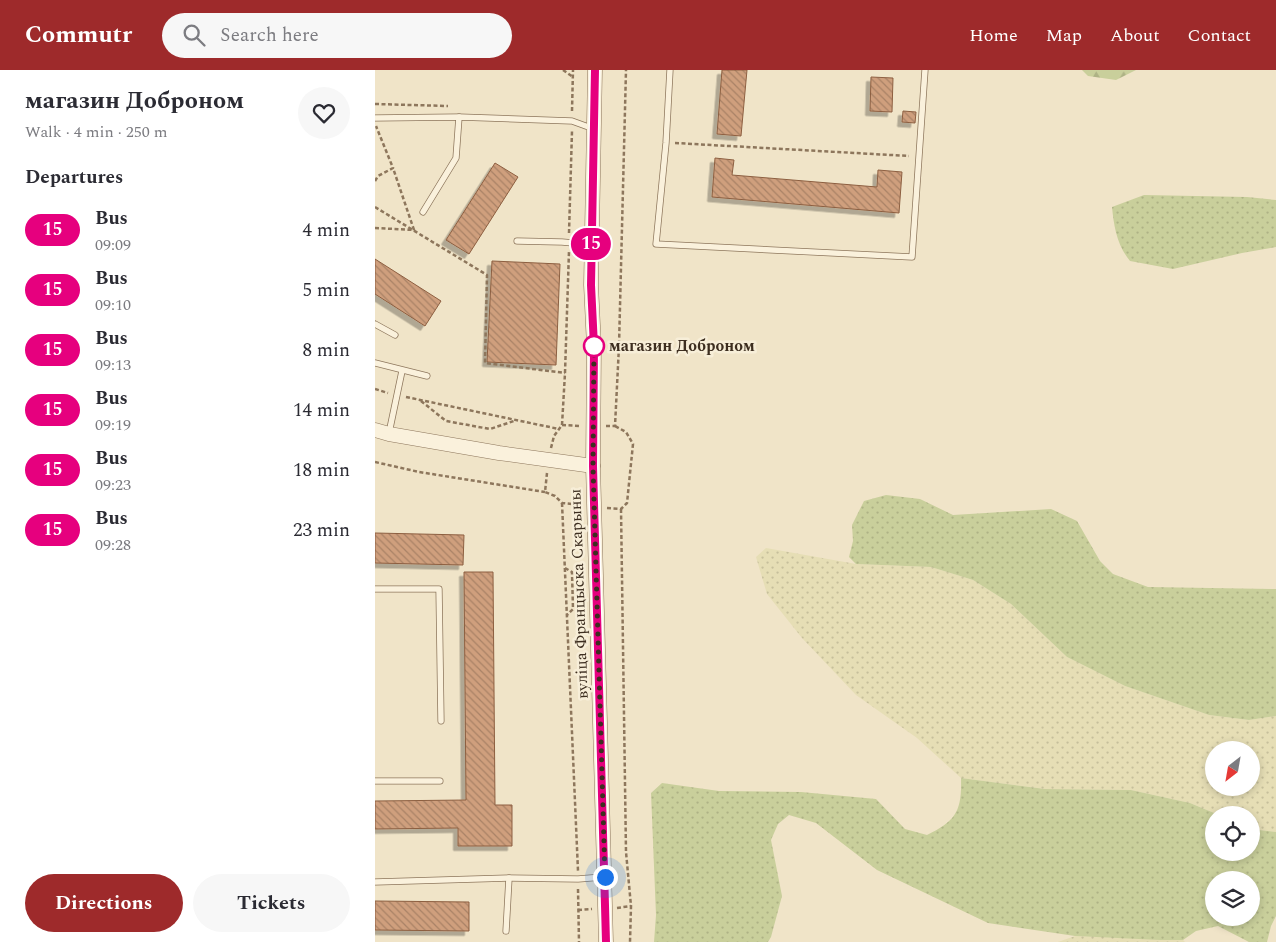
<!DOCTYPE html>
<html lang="en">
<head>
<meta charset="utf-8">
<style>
  body { margin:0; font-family:Spectral,serif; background:#f7f7f7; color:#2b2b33; height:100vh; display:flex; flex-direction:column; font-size:19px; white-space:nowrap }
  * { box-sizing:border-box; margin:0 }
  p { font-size:16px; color:#7c7c81 }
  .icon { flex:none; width:28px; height:28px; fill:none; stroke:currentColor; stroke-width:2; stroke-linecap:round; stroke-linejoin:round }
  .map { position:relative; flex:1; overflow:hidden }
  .side { display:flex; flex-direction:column; background:#fff; width:375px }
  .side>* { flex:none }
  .badge { padding:0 10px; border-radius:16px; font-size:18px; line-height:32px }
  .needle { width:32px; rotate:211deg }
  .buttons { position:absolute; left:830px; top:671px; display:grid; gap:10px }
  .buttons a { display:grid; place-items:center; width:55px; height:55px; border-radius:50%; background:#fff; box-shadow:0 2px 8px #0003; font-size:25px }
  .you { position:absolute; width:25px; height:25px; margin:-12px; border:4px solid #fff; border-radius:50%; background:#1a73e8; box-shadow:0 0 0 8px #1a73e833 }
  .map>.badge { position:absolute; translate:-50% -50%; box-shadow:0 0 0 2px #fff }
  h2 { padding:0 25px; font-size:19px; line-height:45px }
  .round { display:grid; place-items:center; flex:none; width:52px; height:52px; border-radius:26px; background:#f7f7f7 }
  .head { display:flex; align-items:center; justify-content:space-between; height:85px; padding:0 25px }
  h1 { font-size:24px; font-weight:700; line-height:38px }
  .primary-button { display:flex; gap:10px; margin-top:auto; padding:10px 25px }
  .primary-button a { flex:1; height:58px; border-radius:30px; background:#9e2a2b; color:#fff; font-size:20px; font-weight:700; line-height:58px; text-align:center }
  .primary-button a+a { background:#f7f7f7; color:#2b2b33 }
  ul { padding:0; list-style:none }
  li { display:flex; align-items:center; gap:15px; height:60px; padding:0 25px }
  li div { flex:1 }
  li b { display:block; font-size:19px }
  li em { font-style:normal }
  li .badge { min-width:55px; font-weight:700; text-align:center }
  header { display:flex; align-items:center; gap:30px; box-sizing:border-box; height:70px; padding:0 25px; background:#9e2a2b; color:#fff }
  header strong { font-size:24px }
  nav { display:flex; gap:28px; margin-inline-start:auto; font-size:18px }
  .search { width:350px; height:45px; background:#f7f7f7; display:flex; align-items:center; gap:12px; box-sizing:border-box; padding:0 18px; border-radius:28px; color:#7c7c81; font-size:19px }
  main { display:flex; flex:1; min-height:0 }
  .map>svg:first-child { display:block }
  .farmland { fill:url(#farmland-dots); fill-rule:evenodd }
  .grass { fill:url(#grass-dots); fill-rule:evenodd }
  .forest { fill:url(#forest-firs) }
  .building { fill:url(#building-back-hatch); stroke:#8d5f41; filter:url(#shadow) }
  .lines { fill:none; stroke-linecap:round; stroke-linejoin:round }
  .service-casing { stroke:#8d765c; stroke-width:7 }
  .tertiary-casing { stroke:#8d765c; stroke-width:15 }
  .path { stroke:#8d765c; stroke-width:2.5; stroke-dasharray:4 2.5; stroke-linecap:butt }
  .service { stroke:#faf1dc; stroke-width:5.5 }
  .tertiary { stroke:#faf1dc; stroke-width:14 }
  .line-casing { stroke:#fff; stroke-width:11 }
  .line { stroke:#e6007e; stroke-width:8 }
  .walk { stroke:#3d2e20; stroke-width:5; stroke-dasharray:0 9 }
  .stop-dot { fill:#fff; stroke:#e6007e; stroke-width:2.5 }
  .labels { text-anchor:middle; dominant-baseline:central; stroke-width:5; stroke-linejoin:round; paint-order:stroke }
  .stop-label { font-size:16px; font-weight:bold; fill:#3d2e20; stroke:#f7eed8; text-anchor:start }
  .street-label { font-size:16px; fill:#3d2e20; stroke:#f7eed8 }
</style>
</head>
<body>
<header>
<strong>Commutr</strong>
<div class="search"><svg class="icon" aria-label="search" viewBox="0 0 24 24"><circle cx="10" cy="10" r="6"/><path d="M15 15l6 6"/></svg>Search here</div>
<nav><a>Home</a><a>Map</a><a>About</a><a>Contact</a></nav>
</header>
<main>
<section class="side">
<div class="head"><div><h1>магазин Доброном</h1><p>Walk · 4 min · 250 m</p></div><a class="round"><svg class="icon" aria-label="heart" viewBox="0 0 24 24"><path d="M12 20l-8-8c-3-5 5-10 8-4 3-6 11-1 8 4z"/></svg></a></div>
<h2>Departures</h2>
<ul>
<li><span class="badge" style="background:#e6007e;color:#fff">15</span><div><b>Bus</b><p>09:09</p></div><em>4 min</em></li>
<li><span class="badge" style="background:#e6007e;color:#fff">15</span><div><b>Bus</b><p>09:10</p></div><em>5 min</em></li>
<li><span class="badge" style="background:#e6007e;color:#fff">15</span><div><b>Bus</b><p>09:13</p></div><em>8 min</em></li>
<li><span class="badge" style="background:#e6007e;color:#fff">15</span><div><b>Bus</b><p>09:19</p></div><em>14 min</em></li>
<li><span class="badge" style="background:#e6007e;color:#fff">15</span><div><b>Bus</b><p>09:23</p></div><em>18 min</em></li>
<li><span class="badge" style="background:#e6007e;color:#fff">15</span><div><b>Bus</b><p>09:28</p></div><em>23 min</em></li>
</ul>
<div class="primary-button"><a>Directions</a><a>Tickets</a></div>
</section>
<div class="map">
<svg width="901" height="872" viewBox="0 0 901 872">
  <defs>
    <pattern id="farmland-dots" width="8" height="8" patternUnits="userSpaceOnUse" patternTransform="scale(1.25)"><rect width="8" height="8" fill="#e6deb5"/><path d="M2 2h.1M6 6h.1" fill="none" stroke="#c6bf9b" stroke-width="1.8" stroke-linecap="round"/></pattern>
    <pattern id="grass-dots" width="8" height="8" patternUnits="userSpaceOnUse" patternTransform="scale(1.25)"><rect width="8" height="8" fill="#c9cf9b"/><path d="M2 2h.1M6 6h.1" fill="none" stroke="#aeb285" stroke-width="1.8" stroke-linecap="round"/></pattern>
    <pattern id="forest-firs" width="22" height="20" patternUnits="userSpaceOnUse" patternTransform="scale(1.25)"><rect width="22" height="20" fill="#c9cf9b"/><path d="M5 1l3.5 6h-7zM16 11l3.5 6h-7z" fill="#aeb285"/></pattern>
    <pattern id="building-back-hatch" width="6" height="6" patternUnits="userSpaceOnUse" patternTransform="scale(1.25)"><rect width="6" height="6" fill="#cf9f7d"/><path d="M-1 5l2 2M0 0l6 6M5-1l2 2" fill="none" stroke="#a98266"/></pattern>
    <filter id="shadow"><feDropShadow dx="-4.5" dy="4.5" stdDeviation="0" flood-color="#0004"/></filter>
  </defs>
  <rect width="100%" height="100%" fill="#f0e4c8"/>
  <g class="farmland">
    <path d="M391,478l90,16 75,3 42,13 38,24 56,53 58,29 84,29 40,5 27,-4v116l-25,-3v-14h-32l-29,-12 -59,-13 -86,-1 -84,-11 -44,-40 -61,-43 -54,-57 -35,-44 -11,-37zM839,680h37v38h-37z"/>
    <polygon points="700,866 808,870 810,872 683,872"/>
  </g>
  <g class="grass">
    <path d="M769,125l103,2 29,3v47l-34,6 -69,16 -43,-8c-13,-16 -16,-34 -18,-54z"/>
    <polygon points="511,425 545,429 578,445 676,439 702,451 725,491 738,504 773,517 901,519 901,646 874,650 834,645 750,616 692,587 636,534 598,510 556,497 481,494 474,487 478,471 477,455 489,431"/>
    <path d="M586,708l84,11 86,1 59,13 29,12h-5v37h37v-23l25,3v84l-5,10 -4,16h-18l-31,-16 -22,5 -13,9h-23l-85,-4 -87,-13 -111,-53 -61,-47 -27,-8 -11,9 -7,16 11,56 -11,41 -3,5h-114l2,-27 -5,-122 11,-10 57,8 82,1 75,7 29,30 22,6c29,-14 35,-24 34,-57zM839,810h37v38h-37z"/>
  </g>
  <polygon class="forest" points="707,0 761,0 741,10 713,6"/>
  <g class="building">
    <polygon points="347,0 372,0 366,66 342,64"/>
    <polygon points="496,7 518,8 517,42 495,41"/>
    <polygon points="528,41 541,42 540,53 527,52"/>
    <polygon points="340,88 359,90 357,105 502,117 503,100 527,102 524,143 337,127"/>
    <polygon points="120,93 143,107 94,184 71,170"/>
    <polygon points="0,189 66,231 50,256 0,224"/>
    <polygon points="117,191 185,194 181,295 112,292"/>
    <polygon points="0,463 89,465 88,495 0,493"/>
    <polygon points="89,502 118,502 120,735 137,735 137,776 83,776 83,758 0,759 0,731 91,730"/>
    <polygon points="0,831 94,832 94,861 0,860"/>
  </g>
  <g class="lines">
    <defs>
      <g id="service">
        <polyline points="295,0 291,73 281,174 537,187 550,0"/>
        <polyline points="0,48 84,47 197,51 219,59"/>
        <polyline points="48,142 81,88 84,47"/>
        <polyline points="142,171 187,172 210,174 215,179"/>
        <polyline points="0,254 20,265"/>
        <polyline points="0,293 52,306"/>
        <polyline points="14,363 27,301"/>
        <polyline points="0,519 64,519 66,651"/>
        <polyline points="0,711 65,711"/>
        <polyline points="0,812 134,808 203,809 228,807"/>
        <polyline points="131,861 134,808"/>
      </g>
      <g id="tertiary">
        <polyline points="220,0 216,215 219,276 218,396 231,872"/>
        <polyline points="0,360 14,364 124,383 218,396"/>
      </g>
    </defs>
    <use href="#service" class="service-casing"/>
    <use href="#tertiary" class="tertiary-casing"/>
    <g class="path">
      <polyline points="188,0 198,7"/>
      <polyline points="0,34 73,36"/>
      <polyline points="197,41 198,0"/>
      <polyline points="300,73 534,86"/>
      <polyline points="0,111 3,106 18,98 1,56"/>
      <polyline points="0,137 112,205 110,293 190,303"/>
      <polyline points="0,158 39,160 18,98"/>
      <polyline points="194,163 197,61"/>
      <polyline points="0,319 13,323"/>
      <polyline points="31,327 184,359"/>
      <polyline points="46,331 71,351 115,359 139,351"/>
      <polyline points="187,355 206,356"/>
      <polyline points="231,356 240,356 244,276 251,0"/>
      <polyline points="176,378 179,366 187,355 190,303 194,181"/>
      <polyline points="0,392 44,402 170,422"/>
      <polyline points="172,403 170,422 180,426 187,433 207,435"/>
      <polyline points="187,433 203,801"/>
      <polyline points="232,438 246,439 252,433 258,374 251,362 240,356"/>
      <polyline points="246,439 251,782 256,836 255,872"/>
      <polyline points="190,498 197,502 198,539 192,545"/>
      <polyline points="203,819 204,872"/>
      <polyline points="242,838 256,836"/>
      <polyline points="203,840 217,839"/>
    </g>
    <use href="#service" class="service"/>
    <use href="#tertiary" class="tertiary"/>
  </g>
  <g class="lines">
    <defs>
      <polyline id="line" points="220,0 216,215 219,276 218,396 231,872"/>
    </defs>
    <use href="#line" class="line-casing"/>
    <use href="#line" class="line"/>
    <polyline class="walk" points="219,276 218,396 230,807"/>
  </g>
  <circle class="stop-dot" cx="219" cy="276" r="10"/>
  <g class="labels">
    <g class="stop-label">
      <text x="234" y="276">магазин Доброном</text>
    </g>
    <g class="street-label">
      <text transform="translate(204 524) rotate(-92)">вуліца Францыска Скарыны</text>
    </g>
  </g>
</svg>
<div class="buttons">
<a><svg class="needle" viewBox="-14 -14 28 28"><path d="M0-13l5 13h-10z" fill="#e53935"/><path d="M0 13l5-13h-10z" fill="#7c7c81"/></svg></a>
<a><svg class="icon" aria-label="locate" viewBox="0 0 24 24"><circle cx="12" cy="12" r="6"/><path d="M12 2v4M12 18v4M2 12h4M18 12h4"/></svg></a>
<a><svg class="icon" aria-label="layers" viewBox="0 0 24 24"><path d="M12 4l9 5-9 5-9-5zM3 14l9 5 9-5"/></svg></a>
</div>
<div class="you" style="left:230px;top:807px"></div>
<b class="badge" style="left:216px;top:174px;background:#e6007e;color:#fff">15</b>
</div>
</main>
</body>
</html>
